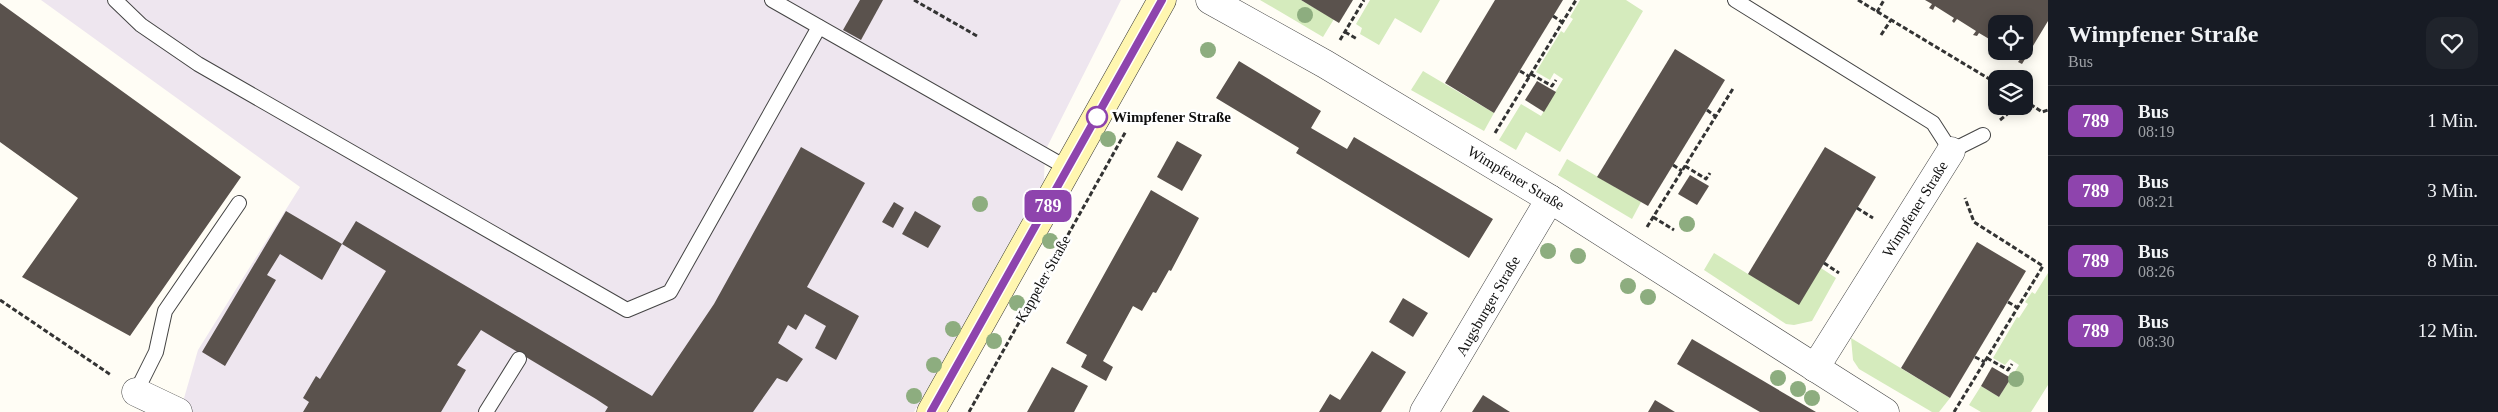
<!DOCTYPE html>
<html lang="de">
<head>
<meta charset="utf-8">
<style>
  body { margin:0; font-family:"Times New Roman",serif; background:#20242c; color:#f1f3f6; height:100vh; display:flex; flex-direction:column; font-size:19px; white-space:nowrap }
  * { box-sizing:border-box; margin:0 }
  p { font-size:16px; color:#9ea1a6 }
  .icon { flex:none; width:28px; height:28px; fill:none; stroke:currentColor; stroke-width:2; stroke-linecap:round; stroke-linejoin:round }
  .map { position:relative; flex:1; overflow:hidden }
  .sheet { display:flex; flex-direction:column; background:#171b24; width:450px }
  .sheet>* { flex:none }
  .badge { padding:0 10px; border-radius:8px; font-size:18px; line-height:32px }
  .tools { position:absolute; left:1988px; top:15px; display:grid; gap:10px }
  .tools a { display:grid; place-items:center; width:45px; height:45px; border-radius:10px; background:#171b24; box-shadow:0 2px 12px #0003; font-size:25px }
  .map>.badge { position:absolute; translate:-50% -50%; box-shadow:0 0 0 2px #fff }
  .round { display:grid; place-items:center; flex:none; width:52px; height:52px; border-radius:15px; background:#20242c }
  .headline { display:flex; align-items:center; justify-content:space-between; height:85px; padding:0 20px }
  h1 { font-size:24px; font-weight:800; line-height:38px }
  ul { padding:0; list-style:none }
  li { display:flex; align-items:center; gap:15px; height:70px; padding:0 20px; border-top:1px solid #363941 }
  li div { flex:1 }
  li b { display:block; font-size:19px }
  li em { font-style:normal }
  li .badge { min-width:55px; font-weight:700; text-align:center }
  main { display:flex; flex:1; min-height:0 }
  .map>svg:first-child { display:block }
  .industrial { fill:#eee6ef }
  .green { fill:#d5ebbd }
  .building { fill:#5a524d }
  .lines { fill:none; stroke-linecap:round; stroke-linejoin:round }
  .lane-casing { stroke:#444; stroke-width:16 }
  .street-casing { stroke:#444; stroke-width:29 }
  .secondary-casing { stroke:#333; stroke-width:29 }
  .path { stroke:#333; stroke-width:3; stroke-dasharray:5 2.5; stroke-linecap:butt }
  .lane { stroke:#fff; stroke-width:14 }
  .street { stroke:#fff; stroke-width:28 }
  .secondary { stroke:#fff6b0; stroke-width:28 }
  .tree { fill:#8dad7f }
  .line-casing { stroke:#fff; stroke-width:11 }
  .line { stroke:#8e44ad; stroke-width:8 }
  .stop-dot { fill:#fff; stroke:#8e44ad; stroke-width:2.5 }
  .labels { text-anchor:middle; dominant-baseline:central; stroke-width:5; stroke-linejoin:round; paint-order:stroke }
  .stop-label { font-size:15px; font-weight:bold; fill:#111; stroke:#fff; text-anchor:start }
  .street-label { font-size:15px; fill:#111; stroke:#fff }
</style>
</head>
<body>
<main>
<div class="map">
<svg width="2048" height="412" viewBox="0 0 2048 412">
  <rect width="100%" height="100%" fill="#fffdf5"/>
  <polygon class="industrial" points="41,0 1121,0 1045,151 1044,180 914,412 180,412 198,350 300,187"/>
  <g class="green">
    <polygon points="1260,0 1301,0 1334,19 1323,37"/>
    <polygon points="1370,0 1440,0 1421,33 1395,18 1379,45 1360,34 1362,28 1356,24"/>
    <polygon points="1580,0 1626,0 1643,11 1560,152 1526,132 1516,150 1499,140 1521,104 1541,116 1563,79 1554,73 1550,80 1536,72 1561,31 1564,33 1573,19 1570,17"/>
    <polygon points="1423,71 1494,113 1484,131 1411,90"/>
    <polygon points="1567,159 1641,202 1632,219 1558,175"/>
    <polygon points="1714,253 1748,274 1821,268 1836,278 1812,321 1794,325 1786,324 1704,270"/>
    <polygon points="2048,273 2048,385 2031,412 1981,412 1969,405 1981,386 1999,397 2019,365 2010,359 2005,365 1993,358 2017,317 2019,318 2028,304 2025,302 2032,292 2035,294"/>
    <polygon points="1851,338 1950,398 1939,412 1932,412 1859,369 1853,360"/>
  </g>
  <g class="building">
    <polygon points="860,0 883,0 861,40 843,30"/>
    <polygon points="1301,0 1353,0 1339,23"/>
    <polygon points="1495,0 1563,0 1494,113 1445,83"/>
    <polygon points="1925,0 2048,0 2048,21 2022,64 2018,62 2021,58 2010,51 2024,51 2024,24 1996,24 1996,43 1979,33 1977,36 1973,35 1976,31 1957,19 1954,23 1952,21 1954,18 1935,6 1933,10 1929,8 1932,4"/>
    <polygon points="0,3 241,177 130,336 22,277 78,198 0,142"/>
    <polygon points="1675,49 1725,80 1648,206 1597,177"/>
    <polygon points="1239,61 1321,111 1311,128 1347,149 1354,137 1493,219 1469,258 1296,153 1299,148 1216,98"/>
    <polygon points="1537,81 1556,92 1544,112 1525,100"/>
    <polygon points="1177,141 1202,155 1182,191 1157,177"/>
    <polygon points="801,147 865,183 807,287 859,316 836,360 815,348 826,326 805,314 796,330 788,325 778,343 803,359 787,382 777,378 753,412 605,412 608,407 596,399 481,330 457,365 466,370 441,412 303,412 309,402 303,398 316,376 320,379 386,271 342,244 322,280 280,254 267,275 276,280 225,366 202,352 286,211 342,244 356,221 652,396 714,304"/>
    <polygon points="1825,147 1876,177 1799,305 1748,274"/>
    <polygon points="1690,175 1709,186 1697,205 1678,194"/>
    <polygon points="1151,190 1199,218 1171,271 1169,270 1156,293 1153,292 1142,311 1133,306 1103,361 1113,367 1106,381 1081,367 1087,355 1066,343"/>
    <polygon points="894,202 904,208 893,228 882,222"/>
    <polygon points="915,211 941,226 928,248 902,234"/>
    <polygon points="1977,242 2026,271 1950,398 1901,368"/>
    <polygon points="1403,298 1428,313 1413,337 1389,322"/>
    <polygon points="1692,339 1816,412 1760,412 1677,364"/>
    <polygon points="1372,351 1406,372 1381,412 1319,412 1330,394 1340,400"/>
    <polygon points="1052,367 1088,386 1074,412 1027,412"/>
    <polygon points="1992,367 2011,378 1999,397 1981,386"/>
    <polygon points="1483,395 1510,412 1472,412"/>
    <polygon points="1655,400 1675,412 1648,412"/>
  </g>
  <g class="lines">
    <defs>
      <g id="lane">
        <polyline points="115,0 141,25 198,64 627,310 670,292 819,27"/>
        <polyline points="772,0 1069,169"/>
        <polyline points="1735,0 1933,123 1951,151 1983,135"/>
        <polyline points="136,392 156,352 165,311 239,203"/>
        <polyline points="486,412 519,359"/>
      </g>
      <g id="street">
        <polyline points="1210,0 1325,64 1550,199 1885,412"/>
        <polyline points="1815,368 1951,151"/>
        <polyline points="136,392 178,412"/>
        <polyline points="1424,412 1550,199"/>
      </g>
      <polyline id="secondary" points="931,412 1162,0"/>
    </defs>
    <use href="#lane" class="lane-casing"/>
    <use href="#street" class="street-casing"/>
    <use href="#secondary" class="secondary-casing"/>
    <g class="path">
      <polyline points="914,0 977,36"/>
      <polyline points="1858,0 1996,83"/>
      <polyline points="1877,12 1884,0"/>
      <polyline points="1553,16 1562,22"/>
      <polyline points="1345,32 1357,39"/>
      <polyline points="1881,35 1891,20"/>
      <polyline points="1340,40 1364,0"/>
      <polyline points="1520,71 1530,77"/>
      <polyline points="1531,74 1552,86 1556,80"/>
      <polyline points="2024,100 2042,112 2048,110"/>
      <polyline points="1707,110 1715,116"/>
      <polyline points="2000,120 2017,106"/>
      <polyline points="1495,133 1576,0"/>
      <polyline points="1673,165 1682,171"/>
      <polyline points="1685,166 1706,179 1710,173"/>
      <polyline points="1857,208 1873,218"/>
      <polyline points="1653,217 1674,230"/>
      <polyline points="1647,227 1734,87"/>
      <polyline points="1824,263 1839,273"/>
      <polyline points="0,300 111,375"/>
      <polyline points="2008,302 2018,308"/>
      <polyline points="1975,357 1985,362"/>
      <polyline points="1987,358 2008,370 2012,364"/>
      <polyline points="969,412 1126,131"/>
      <polyline points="1954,412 2043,266 1974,222 1965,198"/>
    </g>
    <use href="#lane" class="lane"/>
    <use href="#street" class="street"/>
    <use href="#secondary" class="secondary"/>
  </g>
  <g class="tree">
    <circle cx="1305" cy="15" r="8"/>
    <circle cx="1208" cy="50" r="8"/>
    <circle cx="1108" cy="139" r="8"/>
    <circle cx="980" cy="204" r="8"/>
    <circle cx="1687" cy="224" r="8"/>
    <circle cx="1050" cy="241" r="8"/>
    <circle cx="1548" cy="251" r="8"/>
    <circle cx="1578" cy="256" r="8"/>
    <circle cx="1628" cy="286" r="8"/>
    <circle cx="1648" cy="297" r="8"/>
    <circle cx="1017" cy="303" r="8"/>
    <circle cx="953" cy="329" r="8"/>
    <circle cx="994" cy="341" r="8"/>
    <circle cx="934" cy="365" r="8"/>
    <circle cx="1778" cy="378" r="8"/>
    <circle cx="2016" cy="379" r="8"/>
    <circle cx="1798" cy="389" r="8"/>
    <circle cx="914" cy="396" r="8"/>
    <circle cx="1812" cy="398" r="8"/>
  </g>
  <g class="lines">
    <defs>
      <polyline id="line" points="931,412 1162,0"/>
    </defs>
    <use href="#line" class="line-casing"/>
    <use href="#line" class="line"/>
  </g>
  <circle class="stop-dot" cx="1097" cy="117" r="10"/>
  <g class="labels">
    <g class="stop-label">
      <text x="1112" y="117">Wimpfener Straße</text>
    </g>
    <g class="street-label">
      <text transform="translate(1516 178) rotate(31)">Wimpfener Straße</text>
      <text transform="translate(1915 209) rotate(-58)">Wimpfener Straße</text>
      <text transform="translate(1043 279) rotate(-61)">Kappeler Straße</text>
      <text transform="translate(1488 306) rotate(-60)">Augsburger Straße</text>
    </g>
  </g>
</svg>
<div class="tools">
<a><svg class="icon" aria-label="locate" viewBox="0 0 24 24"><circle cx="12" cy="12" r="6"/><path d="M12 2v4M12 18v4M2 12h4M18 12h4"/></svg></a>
<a><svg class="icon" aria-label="layers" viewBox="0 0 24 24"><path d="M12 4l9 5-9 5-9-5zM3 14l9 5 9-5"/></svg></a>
</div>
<b class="badge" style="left:1048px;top:206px;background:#8e44ad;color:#fff">789</b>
</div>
<section class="sheet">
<div class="headline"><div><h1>Wimpfener Straße</h1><p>Bus</p></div><a class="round"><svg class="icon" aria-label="heart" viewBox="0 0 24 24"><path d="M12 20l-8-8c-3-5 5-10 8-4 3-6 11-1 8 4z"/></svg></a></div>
<ul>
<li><span class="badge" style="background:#8e44ad;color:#fff">789</span><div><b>Bus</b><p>08:19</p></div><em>1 Min.</em></li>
<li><span class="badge" style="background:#8e44ad;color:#fff">789</span><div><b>Bus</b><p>08:21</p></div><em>3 Min.</em></li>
<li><span class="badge" style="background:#8e44ad;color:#fff">789</span><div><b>Bus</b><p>08:26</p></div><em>8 Min.</em></li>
<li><span class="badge" style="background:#8e44ad;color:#fff">789</span><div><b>Bus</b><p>08:30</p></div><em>12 Min.</em></li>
</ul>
</section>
</main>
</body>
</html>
